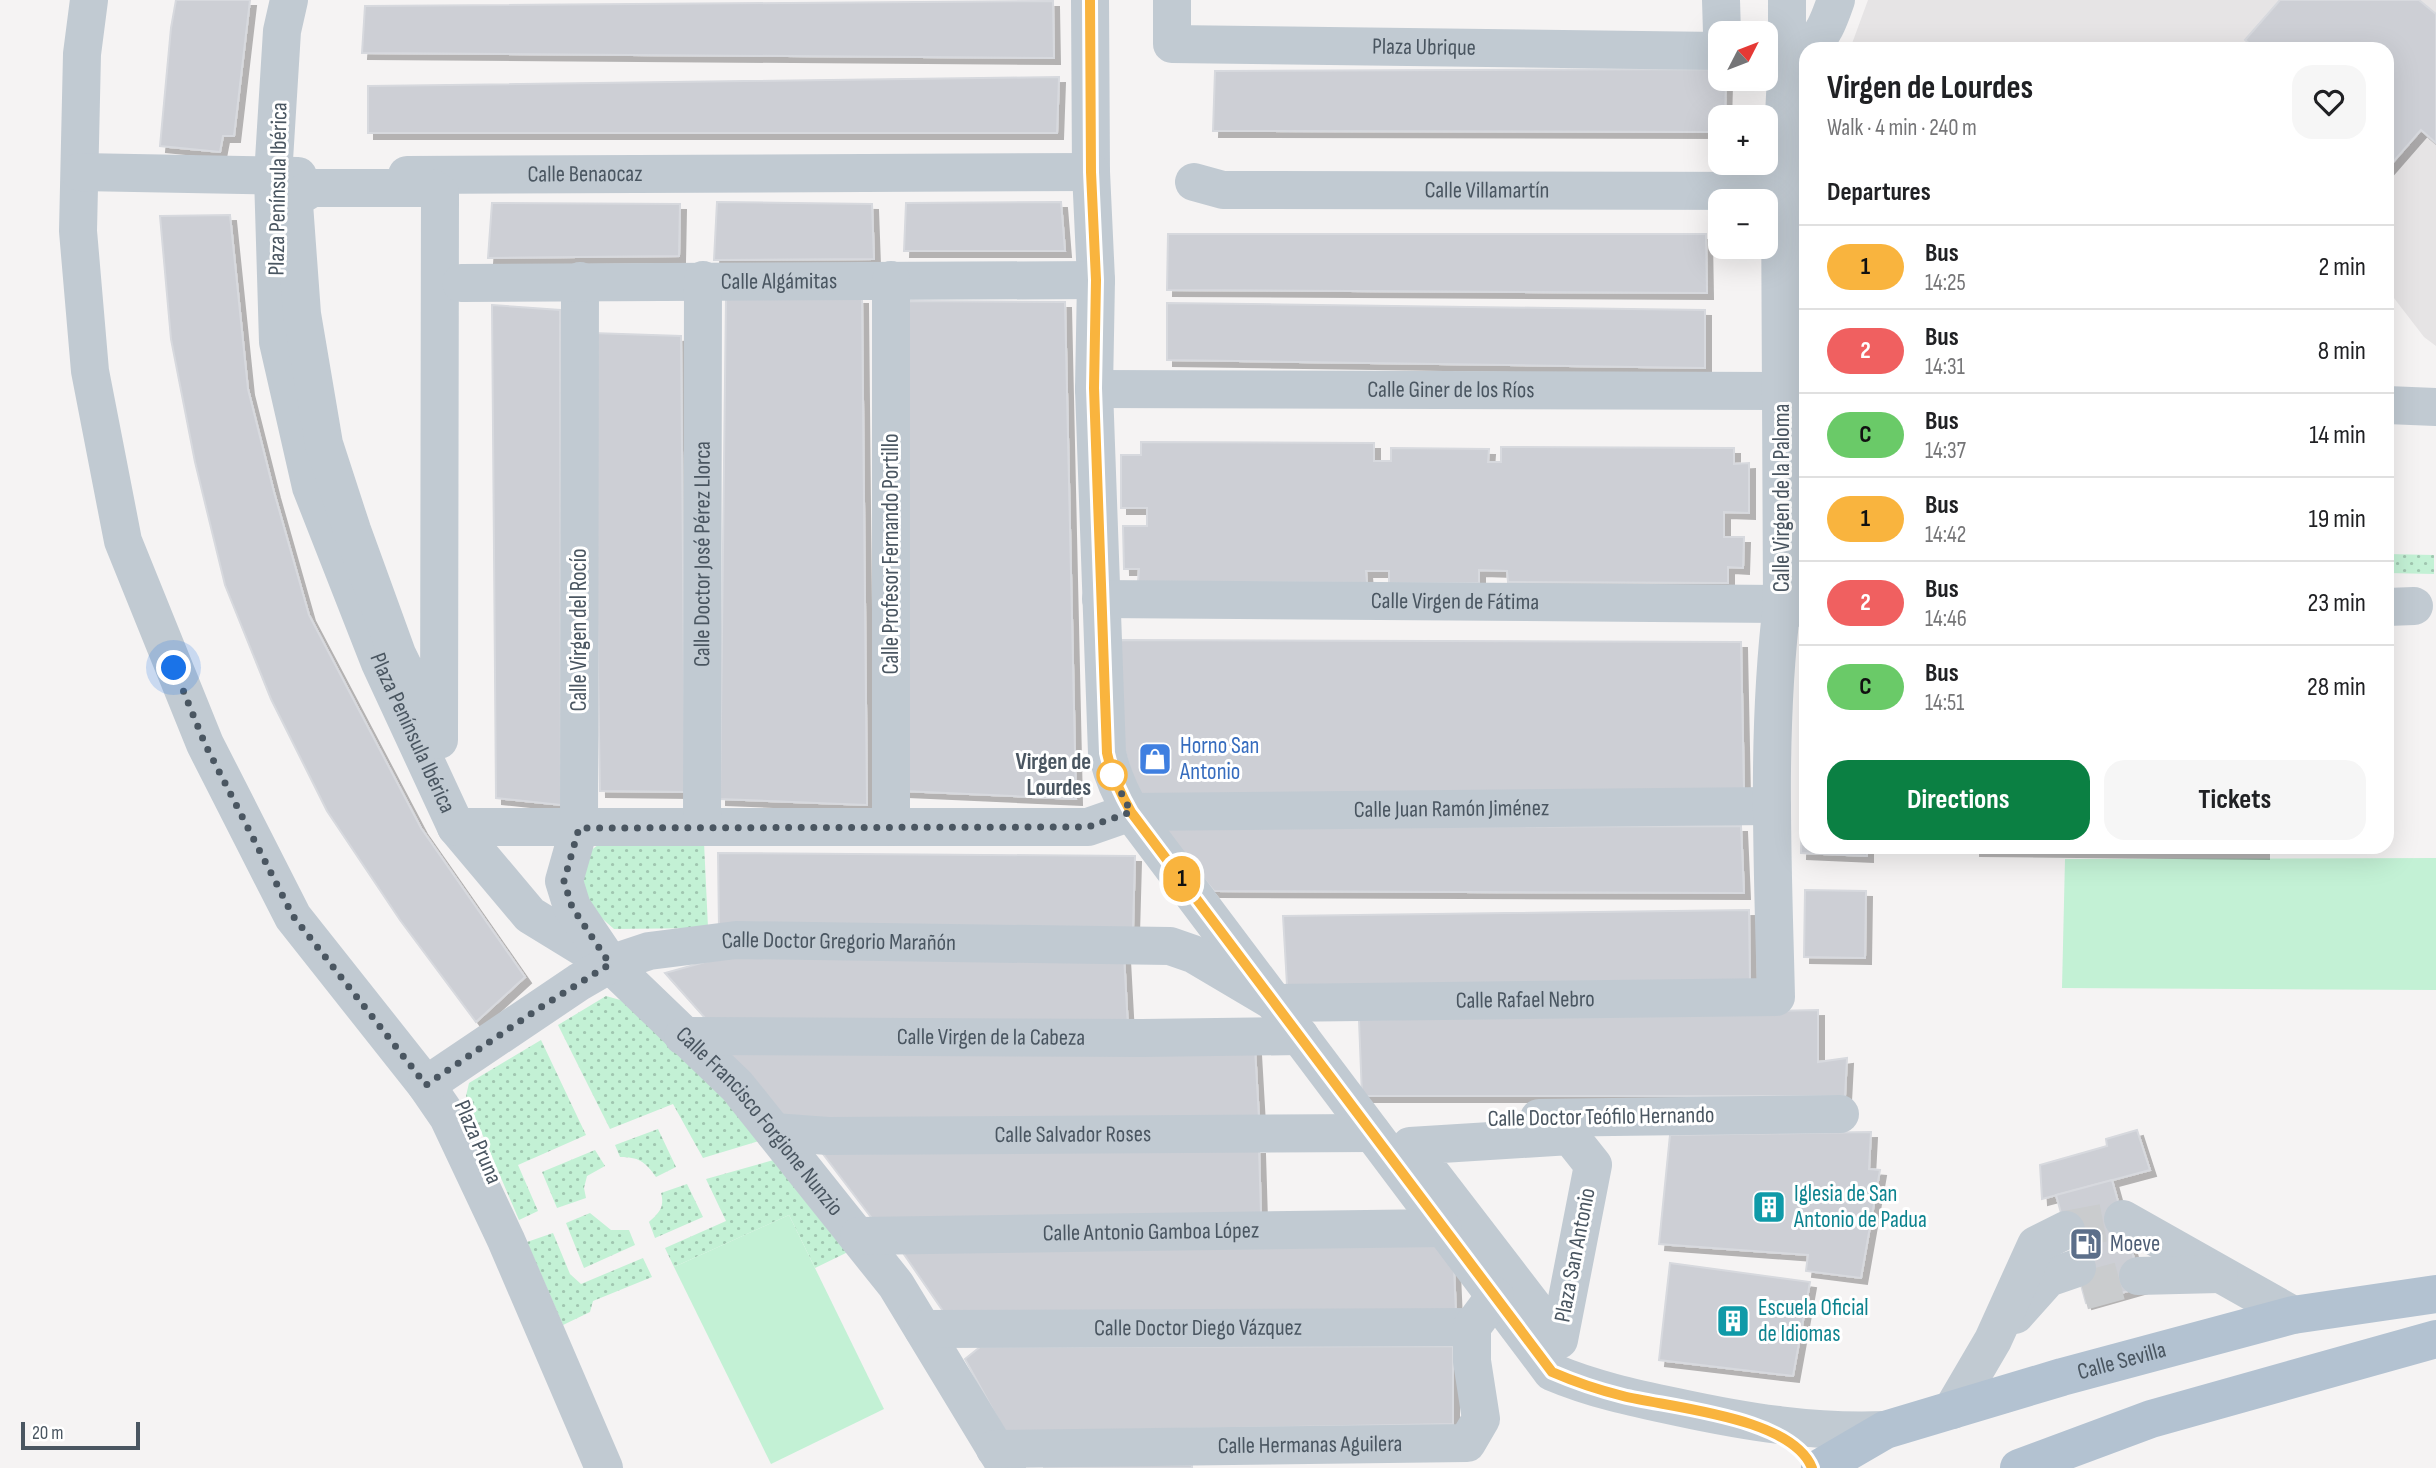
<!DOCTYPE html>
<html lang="en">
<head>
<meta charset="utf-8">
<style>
  body { margin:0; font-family:"Sofia Sans Condensed",sans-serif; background:#f6f6f6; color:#202124; height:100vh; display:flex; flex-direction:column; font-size:26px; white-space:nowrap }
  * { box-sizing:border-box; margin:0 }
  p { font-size:23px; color:#757577 }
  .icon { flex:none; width:38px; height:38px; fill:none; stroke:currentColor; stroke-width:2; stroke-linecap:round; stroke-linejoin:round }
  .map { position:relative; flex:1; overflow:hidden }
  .details { position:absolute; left:1799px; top:42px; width:595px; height:812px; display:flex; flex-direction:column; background:#fff; border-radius:21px; box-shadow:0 7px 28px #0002 }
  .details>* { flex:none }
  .badge { padding:0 14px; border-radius:23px; font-size:24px; line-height:46px }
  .needle { width:46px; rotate:48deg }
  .buttons { position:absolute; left:1708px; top:21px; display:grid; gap:14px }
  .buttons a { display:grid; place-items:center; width:70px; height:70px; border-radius:14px; background:#fff; box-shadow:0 7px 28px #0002; font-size:35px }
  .scale { position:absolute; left:21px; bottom:18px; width:119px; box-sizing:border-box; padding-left:7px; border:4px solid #4a5661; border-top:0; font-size:19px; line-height:24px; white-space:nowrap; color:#4a5661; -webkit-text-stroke:5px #fff; paint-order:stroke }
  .you { position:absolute; width:35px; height:35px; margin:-18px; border:5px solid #fff; border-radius:50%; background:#1a73e8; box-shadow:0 0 0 10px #1a73e833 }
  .map>.badge { position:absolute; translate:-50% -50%; box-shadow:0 0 0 4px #fff }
  h2 { padding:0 28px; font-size:26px; line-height:63px }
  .round { display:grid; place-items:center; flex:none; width:74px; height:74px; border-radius:21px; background:#f6f6f6 }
  .overview { display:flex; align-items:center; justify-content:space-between; height:119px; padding:0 28px }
  h1 { font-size:33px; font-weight:700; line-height:52px }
  .button { display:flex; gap:14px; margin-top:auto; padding:14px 28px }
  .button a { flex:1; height:80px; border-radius:21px; background:#0b8043; color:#fff; font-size:28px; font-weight:700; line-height:80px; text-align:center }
  .button a+a { background:#f6f6f6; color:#202124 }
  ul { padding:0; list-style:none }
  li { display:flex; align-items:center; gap:21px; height:84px; padding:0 28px; border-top:2px solid #e0e0e0 }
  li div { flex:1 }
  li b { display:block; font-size:26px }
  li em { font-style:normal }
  li .badge { min-width:77px; font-weight:700; text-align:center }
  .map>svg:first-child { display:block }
  .education { fill:#e6e4e5 }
  .grass { fill:url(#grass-dots) }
  .pitch { fill:#c3f1d5 }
  .building { fill:#cdcfd5; stroke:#d7d9de; stroke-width:2; filter:url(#shadow) }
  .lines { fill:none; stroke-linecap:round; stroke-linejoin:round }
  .minor-tunnel { stroke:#caccce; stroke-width:38; stroke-dasharray:38 19; stroke-linecap:butt }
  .minor { stroke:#c1cad2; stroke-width:38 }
  .major { stroke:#b3c2d1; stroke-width:38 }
  .line-casing { stroke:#fff; stroke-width:16 }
  .line { stroke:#f9b43e; stroke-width:10 }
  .walk { stroke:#4a5661; stroke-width:7; stroke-dasharray:0 12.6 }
  .stop-dot { fill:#fff; stroke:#f9b43e; stroke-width:3.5 }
  .labels { text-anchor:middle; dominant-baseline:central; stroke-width:6; stroke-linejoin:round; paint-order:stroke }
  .street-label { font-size:23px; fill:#4a5661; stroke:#fff }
  .shop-label { font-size:23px; fill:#366cbe; stroke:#fff; text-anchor:start }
  .stop-label { font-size:23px; font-weight:bold; fill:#4a5661; stroke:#fff; text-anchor:end }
  .culture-label { font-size:23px; fill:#0d838f; stroke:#fff; text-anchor:start }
  .service-label { font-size:23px; fill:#4e5e75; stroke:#fff; text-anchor:start }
</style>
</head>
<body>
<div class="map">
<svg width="2436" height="1468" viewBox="0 0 2436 1468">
  <defs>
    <pattern id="grass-dots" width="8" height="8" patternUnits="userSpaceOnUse" patternTransform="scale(1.75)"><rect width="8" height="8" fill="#c3f1d5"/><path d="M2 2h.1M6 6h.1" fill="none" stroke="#a0c6b0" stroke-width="1.8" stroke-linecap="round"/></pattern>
    <filter id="shadow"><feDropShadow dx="6" dy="6" stdDeviation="0" flood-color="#0004"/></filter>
  </defs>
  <rect width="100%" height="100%" fill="#f5f3f3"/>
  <polygon class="education" points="1868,0 2436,0 2436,346 2424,337 2387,289 2387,49 1850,49"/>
  <g class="grass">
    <polygon points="2387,554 2434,555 2434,574 2387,573"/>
    <polygon points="603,841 704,842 708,928 614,929 588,906 580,859"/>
    <polygon points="606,996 631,1003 723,1096 759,1141 703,1158 673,1104 610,1129 558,1025"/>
    <polygon points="541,1040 586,1135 518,1165 538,1211 519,1220 466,1096 469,1083"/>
    <path d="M658,1129l18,38 -20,10c-11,-16 -18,-20 -36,-20l-5,-12z"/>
    <polygon points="595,1150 605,1166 587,1176 584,1188 586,1198 557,1208 542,1172"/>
    <polygon points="777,1159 850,1251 815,1268 789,1215 674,1267 665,1248 726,1221 706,1179"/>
    <path d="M687,1184l16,33 -48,21 -6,-16c10,-9 16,-15 12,-29z"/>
    <polygon points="590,1213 611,1230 629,1230 635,1245 584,1268 566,1223"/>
    <polygon points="553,1233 570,1274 581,1284 643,1258 652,1277 593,1301 590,1312 563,1325 527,1242"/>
  </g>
  <g class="pitch">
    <polygon points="2436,858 2436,990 2062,988 2065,859"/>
    <polygon points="789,1215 884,1409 771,1464 674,1267"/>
  </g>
  <g class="building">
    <polygon points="176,0 250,0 234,136 223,136 220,152 160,146 171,28"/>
    <polygon points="2280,0 2419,0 2436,14 2436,143 2421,130 2387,169 2387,49 2256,49 2245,40"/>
    <polygon points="1053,1 1054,58 362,53 365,6"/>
    <polygon points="1720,69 1720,79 1726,79 1725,117 1720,117 1720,132 1213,131 1215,71"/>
    <polygon points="1059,77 1057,133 368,133 368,86"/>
    <polygon points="717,202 872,204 874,259 714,260"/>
    <polygon points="1061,202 1065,251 904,251 906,203"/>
    <polygon points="492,203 680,204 679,256 488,258"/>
    <polygon points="230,215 248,389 274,492 309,615 421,828 525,977 476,1022 400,920 327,811 271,699 225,585 195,462 171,339 160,216"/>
    <polygon points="1168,234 1706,234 1707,293 1167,290"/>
    <polygon points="726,297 862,298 867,805 720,799"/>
    <polygon points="904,301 1065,302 1076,799 903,791"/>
    <polygon points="1167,303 1705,310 1705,368 1167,360"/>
    <polygon points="492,305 560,310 561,805 496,798"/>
    <polygon points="592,333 681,336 685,792 600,791"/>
    <polygon points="1141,442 1374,443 1374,461 1391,461 1391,448 1489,449 1488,462 1501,462 1501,447 1734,448 1734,464 1749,463 1749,513 1724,512 1724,537 1744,537 1743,568 1728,567 1728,583 1508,582 1507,571 1479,570 1479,583 1389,583 1389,571 1366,571 1367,583 1138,582 1139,569 1124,569 1123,526 1147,526 1147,508 1121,508 1121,455 1141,455"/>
    <polygon points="1120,640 1741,642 1744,791 1138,796 1120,735"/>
    <polygon points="1803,787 1806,787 1806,847 1867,847 1867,856 1801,853"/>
    <polygon points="1741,826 1744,893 1214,891 1160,827"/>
    <polygon points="1974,847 2263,847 2263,853 1974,850"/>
    <polygon points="718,853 1135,856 1133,928 719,929"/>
    <polygon points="1805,890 1866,891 1865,958 1804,957"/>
    <polygon points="1749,910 1750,984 1287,985 1283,916"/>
    <polygon points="1124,955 1128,1028 714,1028 665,973 723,957"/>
    <polygon points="1818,1010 1818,1062 1847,1058 1845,1096 1362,1096 1359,1020"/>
    <polygon points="723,1049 1255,1049 1259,1118 788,1123"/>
    <polygon points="2137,1130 2150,1170 2042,1199 2040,1165 2107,1146 2106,1139"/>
    <polygon points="1871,1132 1869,1169 1880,1170 1861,1278 1806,1271 1808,1255 1659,1244 1670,1135"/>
    <polygon points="1259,1148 1261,1214 877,1225 823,1154"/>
    <polygon points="2112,1180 2142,1287 2086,1303 2056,1195"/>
    <polygon points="1436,1244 1454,1268 1456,1314 943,1311 901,1250"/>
    <polygon points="1670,1263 1810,1282 1793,1376 1659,1360"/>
    <polygon points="1453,1346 1453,1424 1005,1432 965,1359 980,1347"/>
    <rect x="1044" y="1465" width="148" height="3"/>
  </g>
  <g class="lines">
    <g class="minor-tunnel">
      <polyline points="2066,1230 2123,1219"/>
      <polyline points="2083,1291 2138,1276"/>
    </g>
    <g class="minor">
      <polyline points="89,0 82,54 78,231 90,371 123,541 205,744 293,917 426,1085 448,1117 506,1240 604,1468"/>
      <path id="s1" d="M289,0l-7,31 -9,145 5,166 33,145 69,176 76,164 74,88 80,49 127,122 159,199 111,183"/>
      <path d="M1090,0l1,172 5,108 -2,109 13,364c5,22 13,40 24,59l421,560c40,17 82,26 125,35 69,15 138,26 208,23"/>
      <path id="s2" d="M1172,0v44l548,7"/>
      <polyline points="1721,0 1722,33"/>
      <path d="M1808,49c16,-14 21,-29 28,-49"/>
      <polyline points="80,172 298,176"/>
      <path id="s3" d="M407,175l684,-3"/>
      <path id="s4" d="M1194,182l29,8 557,1"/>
      <polygon points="312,188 432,188 440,193 439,740 397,654 352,530 324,444 302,314 294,204 299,196"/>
      <polyline points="580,281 579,828 564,881 572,907 603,953"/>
      <path id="s5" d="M461,283l635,-3"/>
      <path id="s6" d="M1094,389l712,2"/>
      <polyline points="2387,405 2436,407"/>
      <path id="s7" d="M1101,599l681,5 24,5"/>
      <polyline points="2387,607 2414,606"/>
      <path id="s8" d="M456,827h632l43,-15 641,-6"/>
      <path id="s9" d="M702,827l1,-547"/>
      <polyline points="891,827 891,280"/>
      <path id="s10" d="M683,1036l459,2 158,-2"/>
      <path id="s11" d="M426,1085l153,-103 31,-18 39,-13 87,-11 434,6 23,8 83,49 500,-6c-3,-131 -10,-263 6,-393l-2,-413 7,-133v-58"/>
      <polyline points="1539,1118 1840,1114"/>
      <path id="s12" d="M774,1132l54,4 544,-3"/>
      <polygon points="1570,1136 1593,1165 1559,1340 1410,1146"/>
      <polyline points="2123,1219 2293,1315"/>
      <path id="s13" d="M859,1236l584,-8"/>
      <polyline points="2138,1276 2219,1274"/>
      <polyline points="2015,1315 2048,1278 2077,1268"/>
      <path id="s14" d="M923,1329l549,-2"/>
      <polyline points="1952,1410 1993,1340 2036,1245 2066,1230"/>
      <path id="s15" d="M995,1449l472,-6 14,-24 -9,-58v-34l23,-31"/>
    </g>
    <g class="major">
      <path id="s16" d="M1820,1468l65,-38 177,-53 231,-62 143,-21"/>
      <polyline points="2019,1468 2151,1419 2436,1339"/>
    </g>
  </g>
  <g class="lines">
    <defs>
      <path id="line" d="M1090,0l1,172 5,108 -2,108 13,365c5,22 13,40 24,59l421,560c23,10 47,18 71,24 49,12 169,21 189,72"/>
    </defs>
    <use href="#line" class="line-casing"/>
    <use href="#line" class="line"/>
    <polyline class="walk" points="174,668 205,744 293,916 426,1085 538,1009 610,964 572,907 564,881 579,828 1088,827 1131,812 1111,773 1112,775"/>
  </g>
  <defs>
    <symbol id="shop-square" viewBox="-11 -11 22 22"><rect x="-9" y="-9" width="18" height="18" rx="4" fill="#3f7fe0" stroke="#fff"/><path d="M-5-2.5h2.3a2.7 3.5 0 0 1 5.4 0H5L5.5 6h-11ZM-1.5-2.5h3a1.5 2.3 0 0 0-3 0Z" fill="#fff"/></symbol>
    <symbol id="building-square" viewBox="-11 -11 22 22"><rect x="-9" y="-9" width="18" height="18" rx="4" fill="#0f9aa8" stroke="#fff"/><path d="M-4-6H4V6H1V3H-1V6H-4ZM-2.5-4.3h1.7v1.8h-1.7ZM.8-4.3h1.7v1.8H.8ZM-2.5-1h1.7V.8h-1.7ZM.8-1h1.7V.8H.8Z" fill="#fff"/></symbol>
    <symbol id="fuel-square" viewBox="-11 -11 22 22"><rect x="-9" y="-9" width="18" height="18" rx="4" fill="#5c6f8a" stroke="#fff"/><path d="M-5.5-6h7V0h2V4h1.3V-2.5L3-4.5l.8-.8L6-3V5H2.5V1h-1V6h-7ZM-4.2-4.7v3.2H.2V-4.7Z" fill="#fff"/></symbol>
  </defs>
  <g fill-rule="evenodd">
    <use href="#shop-square" x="1136" y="740" width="38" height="38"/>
    <use href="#building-square" x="1750" y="1188" width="38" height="38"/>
    <use href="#fuel-square" x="2067" y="1225" width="38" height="38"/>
    <use href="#building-square" x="1714" y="1302" width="38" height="38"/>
  </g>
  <circle class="stop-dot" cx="1112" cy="775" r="14"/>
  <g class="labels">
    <g class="street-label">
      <text stroke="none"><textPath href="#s2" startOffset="296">Plaza Ubrique</textPath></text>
      <text stroke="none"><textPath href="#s3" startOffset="178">Calle Benaocaz</textPath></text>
      <text transform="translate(278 189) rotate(-89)">Plaza Península Ibérica</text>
      <text stroke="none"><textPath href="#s4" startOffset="294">Calle Villamartín</textPath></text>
      <text stroke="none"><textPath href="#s5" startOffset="318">Calle Algámitas</textPath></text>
      <text stroke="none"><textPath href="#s6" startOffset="357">Calle Giner de los Ríos</textPath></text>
      <text transform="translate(1782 498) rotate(-90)">Calle Virgen de la Paloma</text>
      <text stroke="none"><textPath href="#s9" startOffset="273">Calle Doctor José Pérez Llorca</textPath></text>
      <text transform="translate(891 554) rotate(-90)">Calle Profesor Fernando Portillo</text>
      <text stroke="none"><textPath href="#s7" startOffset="354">Calle Virgen de Fátima</textPath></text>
      <text transform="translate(579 630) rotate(-90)">Calle Virgen del Rocío</text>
      <text stroke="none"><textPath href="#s1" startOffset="758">Plaza Península Ibérica</textPath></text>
      <text stroke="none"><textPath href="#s8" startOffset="998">Calle Juan Ramón Jiménez</textPath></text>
      <text stroke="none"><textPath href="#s11" startOffset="452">Calle Doctor Gregorio Marañón</textPath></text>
      <text stroke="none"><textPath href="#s11" startOffset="1153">Calle Rafael Nebro</textPath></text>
      <text stroke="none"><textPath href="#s10" startOffset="308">Calle Virgen de la Cabeza</textPath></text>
      <text transform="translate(1601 1117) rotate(-1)">Calle Doctor Teófilo Hernando</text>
      <text stroke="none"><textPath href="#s1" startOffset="1288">Calle Francisco Forgione Nunzio</textPath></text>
      <text stroke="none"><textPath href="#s12" startOffset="299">Calle Salvador Roses</textPath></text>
      <text transform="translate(478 1142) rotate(67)">Plaza Pruna</text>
      <text stroke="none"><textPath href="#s13" startOffset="292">Calle Antonio Gamboa López</textPath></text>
      <text transform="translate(1575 1255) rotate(-79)">Plaza San Antonio</text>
      <text stroke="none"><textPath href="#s14" startOffset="275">Calle Doctor Diego Vázquez</textPath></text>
      <text stroke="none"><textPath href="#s16" startOffset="322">Calle Sevilla</textPath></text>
      <text stroke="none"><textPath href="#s15" startOffset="315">Calle Hermanas Aguilera</textPath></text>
    </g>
    <g class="shop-label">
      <text x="1180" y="746">Horno San<tspan x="1180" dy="26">Antonio</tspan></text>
    </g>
    <g class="stop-label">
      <text x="1091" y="762">Virgen de<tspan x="1091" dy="26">Lourdes</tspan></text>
    </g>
    <g class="culture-label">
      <text x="1794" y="1194">Iglesia de San<tspan x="1794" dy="26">Antonio de Padua</tspan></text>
      <text x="1758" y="1308">Escuela Oficial<tspan x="1758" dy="26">de Idiomas</tspan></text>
    </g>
    <g class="service-label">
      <text x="2110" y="1244">Moeve</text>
    </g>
  </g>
</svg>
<div class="buttons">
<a><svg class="needle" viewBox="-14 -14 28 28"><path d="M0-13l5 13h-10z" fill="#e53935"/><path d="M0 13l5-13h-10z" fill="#757577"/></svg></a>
<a>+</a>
<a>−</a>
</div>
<div class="scale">20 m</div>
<div class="you" style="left:174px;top:668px"></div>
<b class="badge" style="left:1182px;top:879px;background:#f9b43e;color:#111">1</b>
<section class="details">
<div class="overview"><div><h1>Virgen de Lourdes</h1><p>Walk · 4 min · 240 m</p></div><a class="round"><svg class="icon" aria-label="heart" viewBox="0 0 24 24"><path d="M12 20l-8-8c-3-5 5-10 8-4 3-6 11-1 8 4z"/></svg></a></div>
<h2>Departures</h2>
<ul>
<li><span class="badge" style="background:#f9b43e;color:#111">1</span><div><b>Bus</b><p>14:25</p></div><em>2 min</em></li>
<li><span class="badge" style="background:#f06060;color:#fff">2</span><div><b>Bus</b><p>14:31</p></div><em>8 min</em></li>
<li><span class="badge" style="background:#6aca68;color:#111">C</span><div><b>Bus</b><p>14:37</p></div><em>14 min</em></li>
<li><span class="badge" style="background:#f9b43e;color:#111">1</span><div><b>Bus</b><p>14:42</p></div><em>19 min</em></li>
<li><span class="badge" style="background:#f06060;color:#fff">2</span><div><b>Bus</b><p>14:46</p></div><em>23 min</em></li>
<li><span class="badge" style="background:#6aca68;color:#111">C</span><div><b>Bus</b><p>14:51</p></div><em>28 min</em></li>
</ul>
<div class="button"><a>Directions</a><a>Tickets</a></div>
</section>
</div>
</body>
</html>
